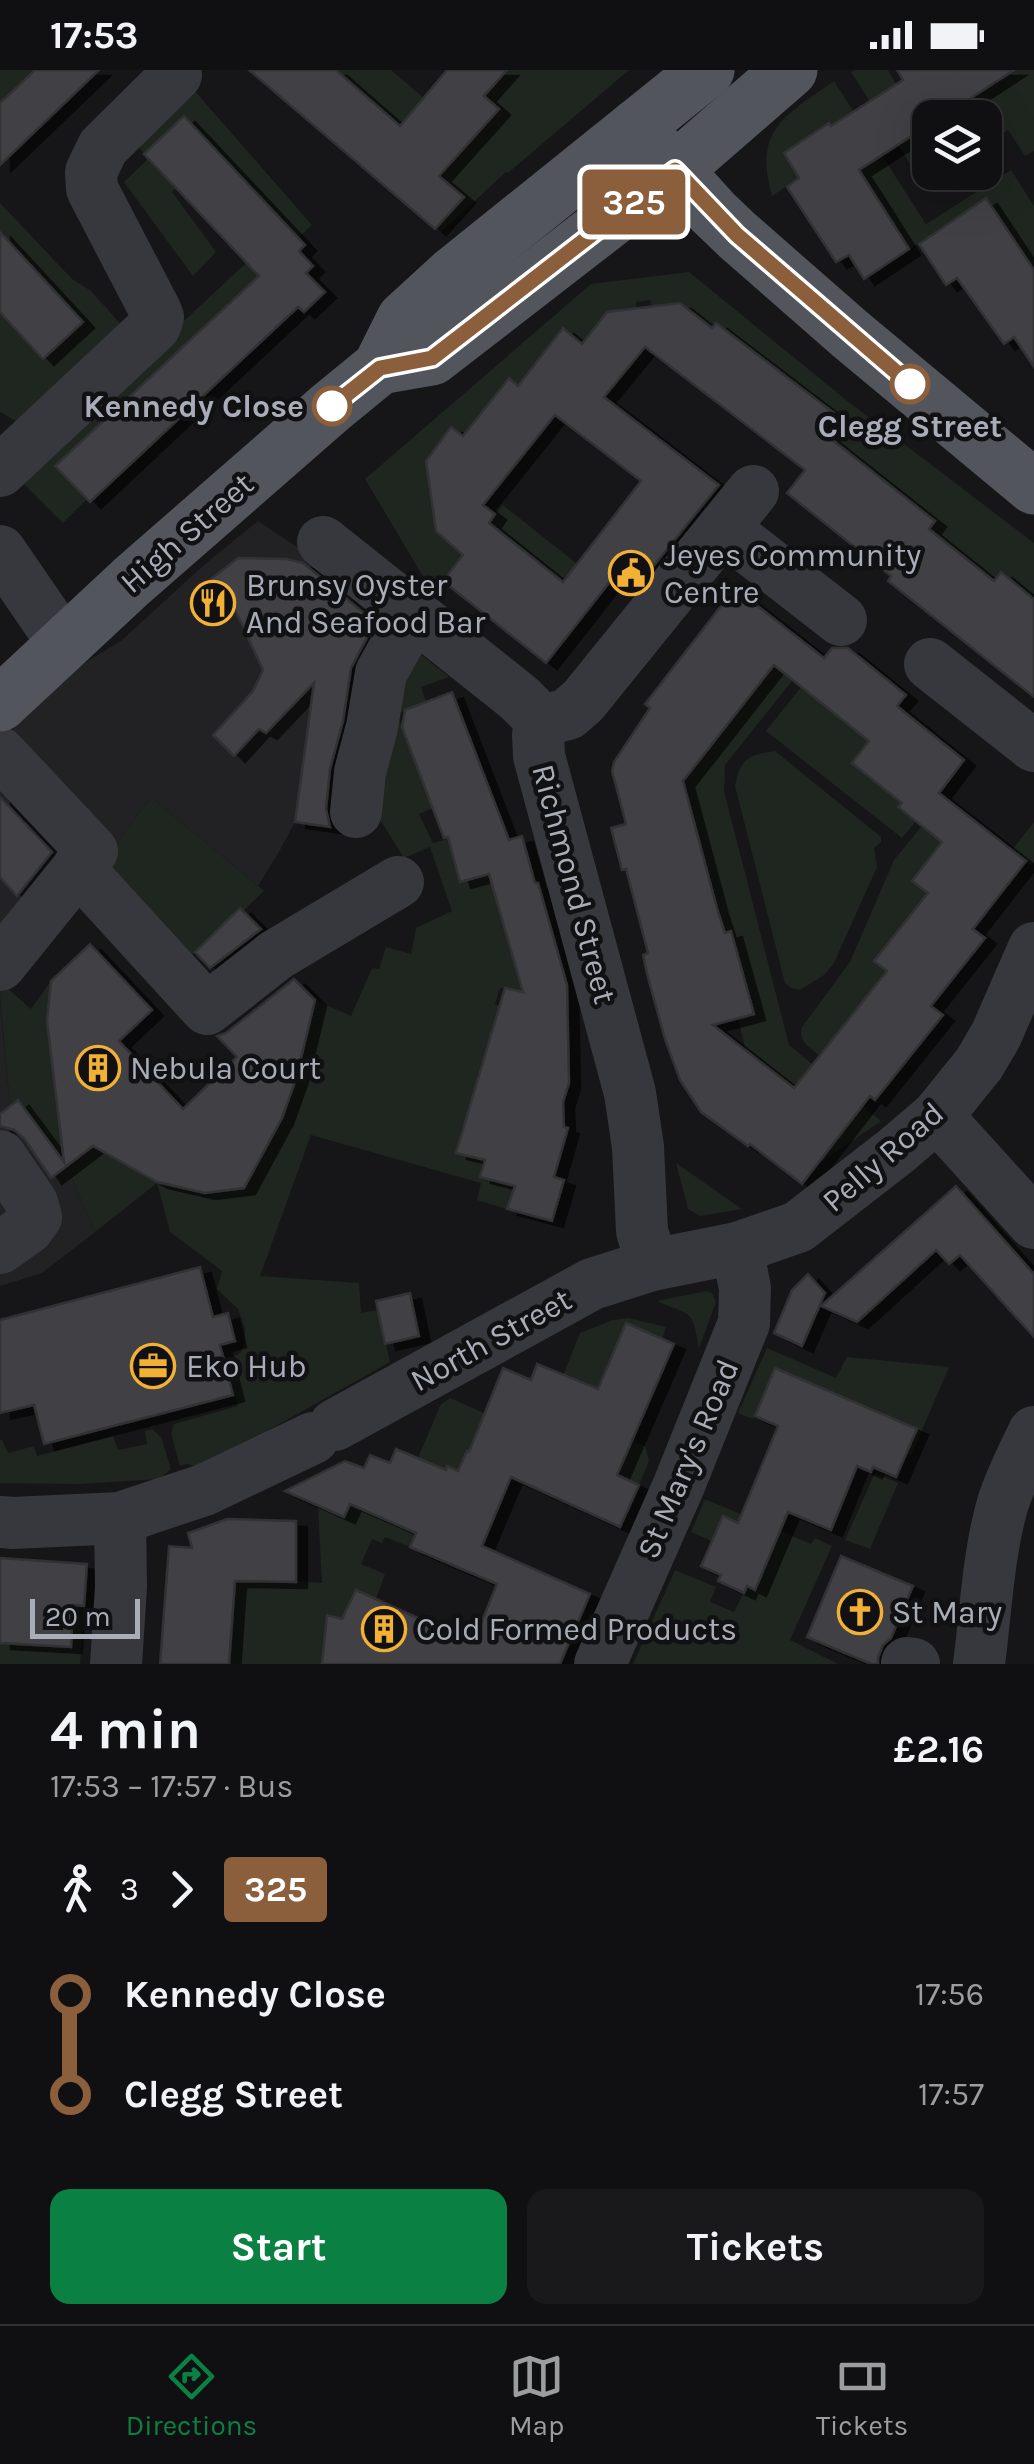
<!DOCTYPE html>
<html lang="en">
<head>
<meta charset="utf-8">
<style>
  body { margin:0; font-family:Karla,sans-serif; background:#19191b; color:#f1f3f6; height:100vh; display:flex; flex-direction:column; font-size:38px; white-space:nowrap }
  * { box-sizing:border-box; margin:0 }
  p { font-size:32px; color:#9c9d9f }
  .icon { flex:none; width:55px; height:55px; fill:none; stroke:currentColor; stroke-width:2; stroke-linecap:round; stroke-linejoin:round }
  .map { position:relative; height:1594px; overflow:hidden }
  .drawer { display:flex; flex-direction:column; background:#101012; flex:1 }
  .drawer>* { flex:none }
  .badge { padding:0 20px; border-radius:8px; font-size:35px; line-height:65px }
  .fabs { position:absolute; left:912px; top:30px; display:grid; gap:20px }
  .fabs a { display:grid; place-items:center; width:90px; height:90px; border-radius:20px; background:#101012; box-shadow:0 10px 40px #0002,0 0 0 2px #303032; font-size:50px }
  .scale { position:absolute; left:30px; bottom:25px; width:110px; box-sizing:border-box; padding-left:10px; border:5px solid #a8adb8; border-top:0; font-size:28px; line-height:35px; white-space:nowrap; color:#a8adb8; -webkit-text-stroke:8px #111113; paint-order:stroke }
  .map>.badge { position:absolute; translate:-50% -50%; box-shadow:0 0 0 5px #fff }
  .legs { display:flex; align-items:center; gap:15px; height:110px; padding:0 50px; font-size:32px }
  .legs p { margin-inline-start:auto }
  .head { display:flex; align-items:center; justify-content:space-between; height:170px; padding:0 50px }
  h1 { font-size:55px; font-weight:700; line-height:75px }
  .action { display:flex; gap:20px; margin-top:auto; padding:20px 50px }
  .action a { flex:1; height:115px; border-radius:20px; background:#0b8043; color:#fff; font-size:40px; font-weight:700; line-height:115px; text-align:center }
  .action a+a { background:#19191b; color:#f1f3f6 }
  ul { padding:0 50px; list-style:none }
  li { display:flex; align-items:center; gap:35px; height:100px; font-size:38px }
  li i { display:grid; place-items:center; width:15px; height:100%; margin:0 12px; background:currentColor }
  li i::after { content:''; width:25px; height:25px; margin:-12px; border:8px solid; border-radius:50%; background:#101012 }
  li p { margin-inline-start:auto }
  li:first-child i { background:linear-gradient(#0000 50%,currentColor 0) }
  li:last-child i { background:linear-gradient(currentColor 50%,#0000 0) }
  .status { display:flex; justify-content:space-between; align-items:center; height:70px; padding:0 50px; background:#101012; direction:ltr }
  .status svg { height:28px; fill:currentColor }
  .tab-bar { display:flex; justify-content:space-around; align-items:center; height:140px; border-top:2px solid #303032; background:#101012; font-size:28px; color:#9c9d9f }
  .tab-bar a { display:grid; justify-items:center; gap:5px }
  .tab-bar .current { color:#0b8043 }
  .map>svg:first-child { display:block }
  .built { fill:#222225 }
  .green { fill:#1e261f }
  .building { fill:#404145; stroke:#303034; stroke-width:2.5; fill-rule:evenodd; filter:url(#shadow) }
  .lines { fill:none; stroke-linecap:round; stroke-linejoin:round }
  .minor { stroke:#37383d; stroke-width:52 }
  .major { stroke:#53555c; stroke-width:55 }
  .line-1-casing { stroke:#fff; stroke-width:22 }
  .line-1 { stroke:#8b5e3c; stroke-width:15 }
  .stop-1-dot { fill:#fff; stroke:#8b5e3c; stroke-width:5 }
  .labels { text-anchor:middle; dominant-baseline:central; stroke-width:9; stroke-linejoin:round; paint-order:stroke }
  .stop-label { font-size:32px; font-weight:bold; fill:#a8adb8; stroke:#111113; text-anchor:end }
  .street-label { font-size:32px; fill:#a8adb8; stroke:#111113 }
  .poi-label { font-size:32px; fill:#a8adb8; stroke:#111113; text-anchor:start }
</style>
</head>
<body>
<div class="status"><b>17:53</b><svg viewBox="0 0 49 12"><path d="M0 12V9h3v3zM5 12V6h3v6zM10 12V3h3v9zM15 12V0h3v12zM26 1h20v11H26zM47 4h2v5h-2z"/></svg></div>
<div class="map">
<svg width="1034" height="1594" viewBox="0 0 1034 1594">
  <defs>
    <filter id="shadow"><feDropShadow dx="11" dy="6" stdDeviation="0" flood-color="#0009"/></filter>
  </defs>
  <rect width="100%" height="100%" fill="#161618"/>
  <g class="built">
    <polygon points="258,451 391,540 355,597 323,593 295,752 280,780 258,816 151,727 124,763 103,797 0,927 0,671 75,599 122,570 205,494"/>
    <polygon points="0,932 10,1035 18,1030 67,1096 95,1162 42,1203 0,1216"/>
  </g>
  <g class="green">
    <polygon points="0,0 35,0 0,33"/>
    <polygon points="316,0 391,0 472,69 484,26 507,0 629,0 508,103 506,102 441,162 435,159 463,126 359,37 366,27 341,5"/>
    <polygon points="854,0 888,0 896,14 877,27 930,54 930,102 941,103 923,114 851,2"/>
    <polygon points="1014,0 1034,0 1034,81 1025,86 1008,60 985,74 985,48 940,48"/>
    <path d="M834,11l92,143 85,-54 23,36v60l-105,-29 -20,12 -80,-125 -45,29 15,25 -27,18c-19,-67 13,-80 62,-115z"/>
    <polygon points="193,19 312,155 298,168 184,46 144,84 135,72"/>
    <polygon points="148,89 176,118 172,122 216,182 193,206 124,112"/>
    <polygon points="0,133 72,209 91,221 126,260 27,357 0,342 0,242 43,288 0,162"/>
    <polygon points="246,193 259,206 56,397 87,429 63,453 17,407"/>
    <polygon points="689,202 845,329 1034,473 1034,529 1001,503 995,511 929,459 935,451 820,360 833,342 777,298 775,299 716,253 712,258 680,233 651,236 650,230 636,232 636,238 607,242 582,274 563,259 518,316 508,309 465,364 450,358 426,391 436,461 463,485 433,523 365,409 591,214"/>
    <polygon points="503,435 606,517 591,535 489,453"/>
    <polygon points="795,566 815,582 725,695 724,721 789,975 881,1051 817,1095 845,1058 746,981 738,948 754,944 732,861 723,863 683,710"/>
    <polygon points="409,575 449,607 421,617 426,632 397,644 433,738 419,744 433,773 448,769 460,812 489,804 523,923 500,918 495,934 499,936 495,953 495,985 485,983 478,1005 497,1011 471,1032 463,1056 493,1065 462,1063 456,1082 485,1090 480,1107 514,1116 507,1139 477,1130 481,1113 311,1065 260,1206 359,1213 361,1243 378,1240 390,1292 201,1398 187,1394 180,1396 171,1363 174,1354 238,1336 225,1293 241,1282 245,1273 245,1258 238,1239 217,1219 222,1201 170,1162 157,1113 95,1162 67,1096 18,1031 10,1036 0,927 6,917 31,939 51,911 47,951 53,1004 75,1049 106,1084 157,1112 205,1123 244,1118 282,1048 296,1009 315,930 351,946 372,898 379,899 386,877 411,884 416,858 452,841 430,777 404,788 374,740"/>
    <polygon points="801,617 869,671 902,733 899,737 916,751 902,768 766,661"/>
    <path d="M775,681l106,86v5l-7,6 3,19 -43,96 -10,12 -24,15 -9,-2 -6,-5 -50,-197c5,-26 13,-32 40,-35z"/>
    <polygon points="151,727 264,821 243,841 239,838 189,888 103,797 124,763"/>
    <path d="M945,728l20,15 -53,67 16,13 -53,67 12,11 -67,85c-10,-9 -23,-15 -18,-29l48,-65 44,-102z"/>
    <polygon points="1034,752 1034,792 1032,796 1012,780"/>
    <polygon points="676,1093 742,1139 700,1146 688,1139"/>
    <path d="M706,1221l6,2 4,9 -17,46c-7,-41 -7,-31 -42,-47z"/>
    <polygon points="628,1248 666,1257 662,1269 626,1253 591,1333 640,1354 633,1371 645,1376 649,1391 639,1415 617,1405 619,1399 514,1401 467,1381 458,1401 447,1397 410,1477 385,1467 382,1473 372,1469 361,1494 385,1504 376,1529 342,1549 327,1545 322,1594 229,1594 235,1516 208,1515 209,1505 322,1513 318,1437 312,1409 344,1447 350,1434 370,1442 397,1437 441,1334 450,1328 511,1355 538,1351 558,1302 564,1303 580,1263 613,1250"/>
    <polygon points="767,1278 836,1308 847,1287 949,1297 911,1386 907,1384 917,1359 775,1299 753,1349 738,1343"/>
    <polygon points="152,1359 161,1367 171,1399 159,1409 79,1414 0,1413 0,1370 2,1370 8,1383 34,1376 37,1386 113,1366 118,1380 147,1374 145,1361"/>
    <polygon points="875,1403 898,1413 870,1479 845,1470"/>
    <polygon points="705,1429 811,1474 815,1468 832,1476 790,1570 838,1594 633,1594 675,1500 716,1517 710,1532 734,1542 747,1516 756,1519 776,1469 723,1447 712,1471 691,1462"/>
    <polygon points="73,1535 84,1536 80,1594 0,1594 0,1573 70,1577"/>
  </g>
  <g class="building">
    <polygon points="35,0 99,0 0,95 0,33"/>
    <polygon points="249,0 336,0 400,56 447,0 507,0 484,26 499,39 439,106 464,127 435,159"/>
    <polygon points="897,0 1014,0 940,48 930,48 930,54 859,100 909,179 864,209 849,185 836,192 787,117 799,108 784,83 829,53 831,56 903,10"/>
    <polygon points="184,46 305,175 299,181 313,196 306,203 325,222 304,242 298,237 90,432 55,396 259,206 144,84"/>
    <polygon points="986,128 1034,200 1034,297 1014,267 1004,274 957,208 946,215 919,174"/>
    <polygon points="0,162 83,252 43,289 0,242"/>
    <path d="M680,233l32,25 4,-5 118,90 -14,17 115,91 -6,8 65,52 7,-9 33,27v98l-146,-116 3,-5 -104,-83 18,-23 -160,-123 -41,50 115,88 -84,104 -19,-15 -70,89 -103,-82 20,-26 -27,-24 -10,-70 25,-34 12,9 46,-58 9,8 45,-58 19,16 25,-32zM555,345l86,66 -78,101 -74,-59 6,-9 -12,-9z"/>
    <polygon points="238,488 287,489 303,493 375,552 351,598 343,651 330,699 326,739 330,757 295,752 314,613 266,663 259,659 234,686 213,665 253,621 263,600 231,531 225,536 207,512"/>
    <path d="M735,518l89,70 8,-10h16l58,47 -9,11 67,54 -25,33 87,68 -53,68 12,9 -54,68 12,9 -68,85 -5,-4 -68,88 -52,-40 -2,2 -47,-34 -21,-32 -15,-41 -18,-65 -4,-19 5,-2 -22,-84 -4,1 -11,-42 15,-4 -14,-53 2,-9 36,-54 -5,-4zM774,595l95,76 -17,22 50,40 -4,4 44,35 -30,39 16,12 -54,68 13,10 -93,117 -81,-63 41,-11 -23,-83 -6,2 -7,-21 -35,-131z"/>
    <polygon points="452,622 509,770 522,766 535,813 538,813 567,915 569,1013 563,1032 564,1057 568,1058 554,1107 564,1110 552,1151 507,1139 515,1116 480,1107 485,1090 456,1083 505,918 523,922 489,804 460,812 448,767 444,768 402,657 405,640"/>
    <polygon points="0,727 52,782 17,826 0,807"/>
    <polygon points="240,838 261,859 210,898 195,882"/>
    <polygon points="90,874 152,940 119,971 183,1039 237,987 217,966 226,963 294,909 315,930 296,1009 282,1048 244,1118 205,1123 157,1112 93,1076 51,1108 24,1068 14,1060 0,1056 0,1044 18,1030 64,1092 47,951 51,911"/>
    <polygon points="956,1116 1034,1204 1034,1267 960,1185 949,1194 936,1180 857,1252 821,1236"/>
    <polygon points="200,1197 213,1247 228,1243 235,1271 220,1275 233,1325 44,1374 34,1335 0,1343 0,1250"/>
    <polygon points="808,1204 825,1223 802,1276 774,1263 792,1220"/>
    <polygon points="410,1223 419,1266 385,1274 376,1231"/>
    <polygon points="626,1253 674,1274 617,1405 639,1415 620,1457 511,1407 482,1476 590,1524 560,1594 322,1594 327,1545 342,1549 356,1520 473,1573 497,1514 410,1477 416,1463 350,1434 344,1447 285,1421 345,1391 364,1398 370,1385 390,1393 396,1379 446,1400 447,1396 458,1401 467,1381 469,1382 503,1298 531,1310 537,1294 598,1319"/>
    <polygon points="775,1298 917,1359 896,1407 873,1397 871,1402 857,1396 831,1460 788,1442 755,1520 747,1516 744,1523 718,1511 721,1505 701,1496 723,1446 738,1453 778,1356 755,1346"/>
    <polygon points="227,1449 296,1451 296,1512 235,1511 229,1594 160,1594 169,1476 192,1478 188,1463"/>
    <polygon points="841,1486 913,1516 891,1568 883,1575 878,1588 878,1594 871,1594 807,1567"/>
    <polygon points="0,1488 87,1494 84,1536 73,1535 71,1577 0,1573"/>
  </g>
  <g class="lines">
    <g class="minor">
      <polyline points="0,401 155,256 158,247 155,240 92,119 91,102 103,77 176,5"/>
      <polyline points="723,458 841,550"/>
      <polyline points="323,472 519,628 542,651 538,665 539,686 630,1023 638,1077 642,1161 652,1195"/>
      <polyline points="0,481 63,573"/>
      <polyline points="930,594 1034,676"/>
      <polyline points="542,651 568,644 583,631 753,421"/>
      <polyline points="0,683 92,781 0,895"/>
      <polyline points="356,742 360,702 372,657 381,603 401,567 417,545"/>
      <polyline points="78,798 207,939 276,885 398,812"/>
      <polyline points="937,1046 1034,1153"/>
      <polyline points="0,1086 32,1133 36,1147 28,1158 0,1178"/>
      <polyline points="335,1355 592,1214 652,1195 737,1178 798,1157 896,1081 937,1046 979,994 996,965 1034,878"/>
      <polyline points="0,1452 13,1453 120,1448 204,1420 313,1368"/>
      <polyline points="907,1593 914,1594"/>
      <polyline points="116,1594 121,1517 120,1448"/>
      <polyline points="600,1594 679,1415 744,1253 745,1218 737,1178"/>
      <path d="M979,1594c7,-53 9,-110 24,-161 8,-25 20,-48 31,-71"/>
    </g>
    <g class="major">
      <polyline points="636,57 713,142 737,165 850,264 1034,417"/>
      <polyline points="380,297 432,288 675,100 790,0"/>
      <polyline points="0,634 132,511 330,338 380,297 404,249 452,205 707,0"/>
    </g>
  </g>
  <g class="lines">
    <defs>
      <polyline id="line-1" points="332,336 380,298 432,288 675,100 737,165 910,314"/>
    </defs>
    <use href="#line-1" class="line-1-casing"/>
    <use href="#line-1" class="line-1"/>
  </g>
  <defs>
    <symbol id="civic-ring" viewBox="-11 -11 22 22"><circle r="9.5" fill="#111113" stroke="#f2b134" stroke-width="1.5"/><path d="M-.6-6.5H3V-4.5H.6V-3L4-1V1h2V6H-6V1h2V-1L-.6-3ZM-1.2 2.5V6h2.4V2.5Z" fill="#f2b134"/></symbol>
    <symbol id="restaurant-ring" viewBox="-11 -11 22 22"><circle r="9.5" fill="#111113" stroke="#f2b134" stroke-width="1.5"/><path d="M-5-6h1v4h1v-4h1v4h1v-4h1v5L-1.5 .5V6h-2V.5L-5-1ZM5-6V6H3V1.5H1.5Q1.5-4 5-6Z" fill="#f2b134"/></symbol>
    <symbol id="building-ring" viewBox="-11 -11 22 22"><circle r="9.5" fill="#111113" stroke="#f2b134" stroke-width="1.5"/><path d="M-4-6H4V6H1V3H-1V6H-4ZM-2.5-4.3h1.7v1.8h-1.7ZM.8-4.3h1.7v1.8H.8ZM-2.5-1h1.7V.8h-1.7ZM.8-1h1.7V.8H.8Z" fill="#f2b134"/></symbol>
    <symbol id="office-ring" viewBox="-11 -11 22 22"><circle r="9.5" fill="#111113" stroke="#f2b134" stroke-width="1.5"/><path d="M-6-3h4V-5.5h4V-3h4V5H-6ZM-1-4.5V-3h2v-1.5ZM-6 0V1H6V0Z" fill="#f2b134"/></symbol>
    <symbol id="church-ring" viewBox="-11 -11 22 22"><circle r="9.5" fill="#111113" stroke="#f2b134" stroke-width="1.5"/><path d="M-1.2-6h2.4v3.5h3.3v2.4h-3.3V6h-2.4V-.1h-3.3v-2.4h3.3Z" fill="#f2b134"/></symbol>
  </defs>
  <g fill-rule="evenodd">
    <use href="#civic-ring" x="606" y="478" width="50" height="50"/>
    <use href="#restaurant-ring" x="188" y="508" width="50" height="50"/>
    <use href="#building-ring" x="73" y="973" width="50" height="50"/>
    <use href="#office-ring" x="128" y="1271" width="50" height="50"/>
    <use href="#church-ring" x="835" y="1517" width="50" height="50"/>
    <use href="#building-ring" x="359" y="1534" width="50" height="50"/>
  </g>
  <g class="stop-1-dot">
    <circle cx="910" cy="314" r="18"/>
    <circle cx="332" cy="336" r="18"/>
  </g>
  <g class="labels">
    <g class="stop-label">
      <text x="304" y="336">Kennedy Close</text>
      <text x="910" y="356" text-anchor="middle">Clegg Street</text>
    </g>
    <g class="street-label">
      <text transform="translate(187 463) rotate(-41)">High Street</text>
      <text transform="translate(574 814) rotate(75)">Richmond Street</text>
      <text transform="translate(883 1087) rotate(-41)">Pelly Road</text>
      <text transform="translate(491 1270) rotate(-29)">North Street</text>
      <text transform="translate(688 1389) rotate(-67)">St Mary's Road</text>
    </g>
    <g class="poi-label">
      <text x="664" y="485">Jeyes Community<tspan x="664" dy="37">Centre</tspan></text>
      <text x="246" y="515">Brunsy Oyster<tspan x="246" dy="37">And Seafood Bar</tspan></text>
      <text x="130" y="998">Nebula Court</text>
      <text x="186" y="1296">Eko Hub</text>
      <text x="892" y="1542">St Mary</text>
      <text x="416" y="1559">Cold Formed Products</text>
    </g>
  </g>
</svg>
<div class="fabs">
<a><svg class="icon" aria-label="layers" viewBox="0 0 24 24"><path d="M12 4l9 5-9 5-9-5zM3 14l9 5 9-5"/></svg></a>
</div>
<div class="scale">20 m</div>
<b class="badge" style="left:634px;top:132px;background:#8b5e3c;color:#fff">325</b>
</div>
<section class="drawer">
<div class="head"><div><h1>4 min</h1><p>17:53 – 17:57 · Bus</p></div><b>£2.16</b></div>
<div class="legs"><svg class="icon" aria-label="walk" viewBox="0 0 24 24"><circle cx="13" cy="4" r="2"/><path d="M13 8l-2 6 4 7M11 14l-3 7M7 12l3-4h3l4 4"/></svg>3<svg class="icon" aria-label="forward" viewBox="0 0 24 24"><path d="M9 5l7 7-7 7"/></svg><b class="badge" style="background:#8b5e3c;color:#fff">325</b></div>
<ul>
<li><i style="color:#8b5e3c"></i><b>Kennedy Close</b><p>17:56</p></li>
<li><i style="color:#8b5e3c"></i><b>Clegg Street</b><p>17:57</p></li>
</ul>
<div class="action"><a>Start</a><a>Tickets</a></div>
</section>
<nav class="tab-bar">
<a class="current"><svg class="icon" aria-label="directions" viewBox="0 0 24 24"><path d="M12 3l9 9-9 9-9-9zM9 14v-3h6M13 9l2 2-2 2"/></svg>Directions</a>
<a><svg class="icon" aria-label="map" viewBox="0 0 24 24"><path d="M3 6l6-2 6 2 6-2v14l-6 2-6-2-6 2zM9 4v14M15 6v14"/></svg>Map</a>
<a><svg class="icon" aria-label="tickets" viewBox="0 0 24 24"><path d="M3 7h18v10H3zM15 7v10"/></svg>Tickets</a>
</nav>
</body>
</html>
